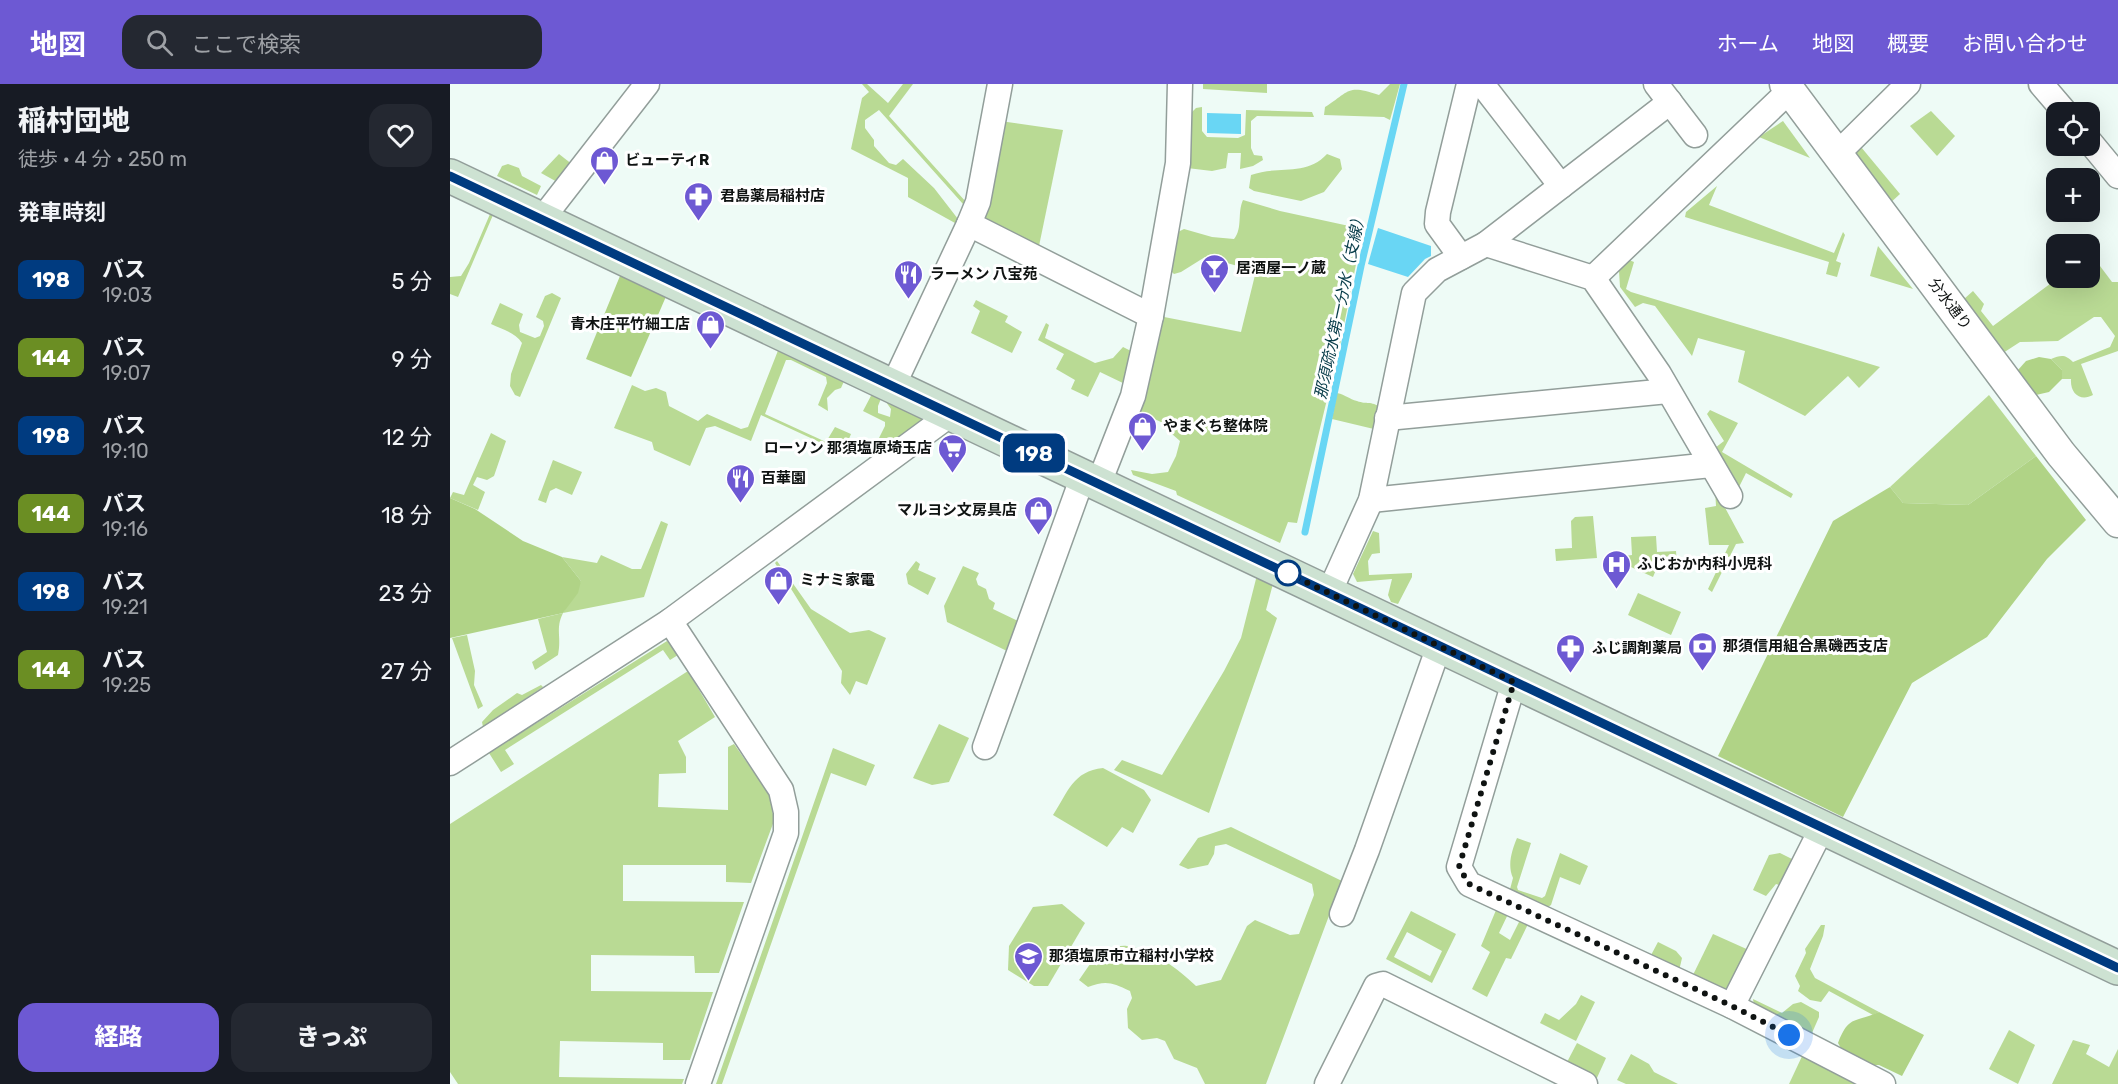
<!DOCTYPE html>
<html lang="ja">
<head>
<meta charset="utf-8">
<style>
  body { margin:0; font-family:Rubik,"Noto Sans JP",sans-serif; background:#242831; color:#f1f3f6; height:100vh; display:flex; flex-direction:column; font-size:22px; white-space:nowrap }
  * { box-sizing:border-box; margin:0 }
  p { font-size:20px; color:#9ea1a6 }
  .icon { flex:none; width:33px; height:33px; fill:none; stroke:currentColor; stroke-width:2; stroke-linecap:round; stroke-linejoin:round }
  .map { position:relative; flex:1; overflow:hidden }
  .panel { display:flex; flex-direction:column; background:#171b24; width:450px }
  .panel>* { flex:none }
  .badge { padding:0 12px; border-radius:9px; font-size:21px; line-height:39px }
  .tools { position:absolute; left:1596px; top:18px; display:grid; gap:12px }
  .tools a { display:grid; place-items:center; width:54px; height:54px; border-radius:12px; background:#171b24; box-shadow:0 6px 24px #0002; font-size:30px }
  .you { position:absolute; width:30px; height:30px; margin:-15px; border:4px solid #fff; border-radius:50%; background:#1a73e8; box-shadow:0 0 0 9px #1a73e833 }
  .map>.badge { position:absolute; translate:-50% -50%; box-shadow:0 0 0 3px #fff }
  h2 { padding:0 18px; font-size:22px; line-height:54px }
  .round { display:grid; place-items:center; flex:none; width:63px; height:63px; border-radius:18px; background:#242831 }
  .overview { display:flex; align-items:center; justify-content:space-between; height:102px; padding:0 18px }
  h1 { font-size:28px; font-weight:800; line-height:45px }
  .cta { display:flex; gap:12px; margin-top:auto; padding:12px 18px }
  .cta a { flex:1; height:69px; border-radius:18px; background:#6d59d3; color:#fff; font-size:24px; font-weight:800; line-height:69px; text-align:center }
  .cta a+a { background:#242831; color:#f1f3f6 }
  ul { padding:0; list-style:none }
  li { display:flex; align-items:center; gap:18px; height:78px; padding:0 18px }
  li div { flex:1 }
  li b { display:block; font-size:22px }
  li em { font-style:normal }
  li .badge { min-width:66px; font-weight:700; text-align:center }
  header { display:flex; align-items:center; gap:36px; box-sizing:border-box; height:84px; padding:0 30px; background:#6d59d3; color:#fff }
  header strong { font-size:28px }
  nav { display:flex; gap:33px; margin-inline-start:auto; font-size:21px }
  .search { width:420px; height:54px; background:#242831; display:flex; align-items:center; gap:15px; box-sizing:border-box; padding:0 21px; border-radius:18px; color:#9ea1a6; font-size:22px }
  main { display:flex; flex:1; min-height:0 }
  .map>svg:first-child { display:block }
  .green { fill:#b9da94; fill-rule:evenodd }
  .forest { fill:#b0d386 }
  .water { fill:#69d6f4 }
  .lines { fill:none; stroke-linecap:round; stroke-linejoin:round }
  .stream { stroke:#69d6f4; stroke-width:7 }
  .minor-casing { stroke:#929e9a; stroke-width:27 }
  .tertiary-casing { stroke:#929e9a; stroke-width:33 }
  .secondary-casing { stroke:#929e9a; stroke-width:36 }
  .minor { stroke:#fff; stroke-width:24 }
  .tertiary { stroke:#fff; stroke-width:30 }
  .secondary { stroke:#cde2d2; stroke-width:33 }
  .line-casing { stroke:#fff; stroke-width:14 }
  .line { stroke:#003b80; stroke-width:9 }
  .walk { stroke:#0f1312; stroke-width:6; stroke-dasharray:0 10.8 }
  .stop-dot { fill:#fff; stroke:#003b80; stroke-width:3 }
  .labels { text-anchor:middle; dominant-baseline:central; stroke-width:6; stroke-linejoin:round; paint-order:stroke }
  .poi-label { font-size:15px; font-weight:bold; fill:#0f1312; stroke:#fff; text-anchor:start }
  .street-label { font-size:15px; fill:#0f1312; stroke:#fff }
  .water-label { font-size:16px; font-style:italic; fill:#083c49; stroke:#fff }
</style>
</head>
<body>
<header>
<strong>地図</strong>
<div class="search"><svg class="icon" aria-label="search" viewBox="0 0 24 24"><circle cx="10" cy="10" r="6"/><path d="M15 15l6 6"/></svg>ここで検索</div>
<nav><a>ホーム</a><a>地図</a><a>概要</a><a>お問い合わせ</a></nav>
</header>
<main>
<section class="panel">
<div class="overview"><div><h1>稲村団地</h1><p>徒歩 · 4 分 · 250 m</p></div><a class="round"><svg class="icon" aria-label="heart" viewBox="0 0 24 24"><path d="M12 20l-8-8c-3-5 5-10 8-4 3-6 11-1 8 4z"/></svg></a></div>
<h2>発車時刻</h2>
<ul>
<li><span class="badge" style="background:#003b80;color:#fff">198</span><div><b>バス</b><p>19:03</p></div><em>5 分</em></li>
<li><span class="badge" style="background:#6b8e23;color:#fff">144</span><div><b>バス</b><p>19:07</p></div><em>9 分</em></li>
<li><span class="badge" style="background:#003b80;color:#fff">198</span><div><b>バス</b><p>19:10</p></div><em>12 分</em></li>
<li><span class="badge" style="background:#6b8e23;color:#fff">144</span><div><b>バス</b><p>19:16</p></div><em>18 分</em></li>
<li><span class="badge" style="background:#003b80;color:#fff">198</span><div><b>バス</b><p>19:21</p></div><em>23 分</em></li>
<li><span class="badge" style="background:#6b8e23;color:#fff">144</span><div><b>バス</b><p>19:25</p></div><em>27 分</em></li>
</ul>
<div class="cta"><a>経路</a><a>きっぷ</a></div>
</section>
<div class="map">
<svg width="1668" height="1000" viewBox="0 0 1668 1000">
  <rect width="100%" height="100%" fill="#eefbf6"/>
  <g class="green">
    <polygon points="412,0 417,0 438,19 453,0 463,0 439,32 516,118 513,120 429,26 415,36 415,44 424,56 424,62 439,79 446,81 453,75 484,104 508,135 505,139 458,113 458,94 401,65 412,14 419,8"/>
    <polygon points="753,0 817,0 817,9 753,5"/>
    <path d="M940,0h10l-10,36 -6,-3 -60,-2 1,-8c25,-16 22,-23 54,-12z"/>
    <polygon points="752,23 752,47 757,53 788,54 795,51 796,26 862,28 864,33 807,32 801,37 801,64 804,71 812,72 813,76 803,82 790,85 791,69 778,69 776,84 762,87 737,84 740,30 746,24"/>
    <polygon points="1481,27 1505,52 1487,72 1460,42"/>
    <polygon points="550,37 613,46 589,162 531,135"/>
    <polygon points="1333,37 1360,74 1309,53"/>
    <polygon points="1411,63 1450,110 1439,120 1404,74 1405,68"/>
    <polygon points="109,70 123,81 109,99 91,89"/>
    <path d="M877,70l13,5 2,10 -18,23 -23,9 -47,-10 -5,-3 2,-13c27,-10 55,2 76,-21z"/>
    <polygon points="58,80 69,84 72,92 91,102 87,111 47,92 52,82"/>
    <polygon points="1267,102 1259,121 1384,169 1393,148 1395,151 1386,177 1391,179 1387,193 1376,190 1379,178 1235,133 1236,128"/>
    <path d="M793,116l37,11 83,18 -24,121 -42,173 -9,-1 -8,21 -103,-48 -1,-4 -43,-16 -2,-5 21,4 16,-2 8,-16 4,-15 -8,-7v-7l-33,-15 20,-96 82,16 15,-61 -51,-14 -24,15 -7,2 -3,-3 5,-38 8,-4 28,8 22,2c9,-11 3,-26 9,-39z"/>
    <polygon points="40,130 43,131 8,213 0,210 0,193 11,192 19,179"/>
    <polygon points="1428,162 1463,205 1420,192"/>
    <path d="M1641,170l21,28h6v69l-37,13 12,31c-13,7 -23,-2 -22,-16h-9v-9l-11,-11c10,-4 14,-5 22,3l37,-15 5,-11 -14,-19h-7l-36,24 -38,1 -17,11 -39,-54 9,-8 11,13 -3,7 12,15 65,-48h32z"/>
    <polygon points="1179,176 1184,178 1176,205 1181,208 1430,283 1409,304 1398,292 1355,332 1288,298 1295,267 1248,254 1242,272 1205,222 1193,219 1185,223 1170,203 1169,187"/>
    <path d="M102,209l9,5 -41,99 -5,-2 -5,-9 1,-12 11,-31c-7,-11 -19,-13 -31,-19l9,-21 23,11 -4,11 1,7 15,6 5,-2 4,-10 -1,-5 -7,-4 9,-21z"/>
    <polygon points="526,216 558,232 555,238 572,248 562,269 521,249 530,227 523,222"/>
    <polygon points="596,239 599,241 595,254 645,279 663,274 673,263 683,268 677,301 650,288 638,313 621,305 625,296 606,285 614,270 588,256"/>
    <polygon points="329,264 395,295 391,304 385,306 377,314 378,327 368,321 377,299 376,293 341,276 336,276 315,330 376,358 385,343 401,350 393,369 311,331 301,357 265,342 256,344 240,382 204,366 202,358 164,344 182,301 195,307 206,304 216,308 219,322 248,337 257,330 291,345 298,343"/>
    <polygon points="423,308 432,312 428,322 428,329 440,333 441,325 436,318 437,315 476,336 417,378 435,342 435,338 413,327"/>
    <path d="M887,309c9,2 12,6 20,8 11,4 12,-1 25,7l-4,22 -46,-11z"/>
    <polygon points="1539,311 1586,372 1518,421 1453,419 1440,403"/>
    <polygon points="1260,326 1288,339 1272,368 1343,410 1341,414 1296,389 1289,403 1265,364 1274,357 1257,330"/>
    <polygon points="41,349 56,357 44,392 37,396 27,393 23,401 35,408 28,426 0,414 3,408 14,411"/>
    <polygon points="103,376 132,388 122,411 106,404 100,407 96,419 88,416"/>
    <polygon points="1265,405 1294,459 1286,460 1262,508 1258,505 1279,461 1259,461 1255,424 1266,422"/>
    <polygon points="1143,432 1147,474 1106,477 1105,465 1122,464 1121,437 1125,433"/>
    <path d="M211,437l7,3 -24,73 -81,16c-8,16 -1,24 -5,42l-23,15 -3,-8 15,-10 -9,-33 25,-6 18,-32 -19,-24 35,6 4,-8 31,14h9z"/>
    <polygon points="923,447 929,449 930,469 922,470 918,477 919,491 962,489 962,493 948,520 941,518 938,511 942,495 907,498 903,490"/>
    <polygon points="1206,452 1207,468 1226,467 1227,481 1211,474 1203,493 1161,474 1182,471 1181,453"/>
    <polygon points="327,477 361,525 400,549 419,546 436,554 417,601 406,597 400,611 391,599 392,587 325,479"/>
    <polygon points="466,477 470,480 468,486 486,494 478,511 458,500 456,490"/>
    <polygon points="513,482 529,489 526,495 528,501 536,505 539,515 545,519 543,525 570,538 557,567 497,538 494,522"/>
    <polygon points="807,491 824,496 816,526 827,534 759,729 664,686 672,676 712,691 774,587 791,554"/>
    <polygon points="1188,509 1231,528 1221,551 1178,531"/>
    <polygon points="17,551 25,587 24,601 33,622 28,625 2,554"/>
    <polygon points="217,557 228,571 220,576 213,566 55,666 64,680 51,688 39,669"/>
    <polygon points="238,587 265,633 228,657 236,673 236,689 209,690 208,723 278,726 278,663 284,660 320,711 324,737 301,799 276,798 276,781 173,781 173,817 294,818 269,889 245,889 244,872 141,871 141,907 263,908 240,976 213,976 213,959 110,957 109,993 234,995 232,1000 8,1000 0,988 0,740"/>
    <polygon points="91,601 93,603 33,643 32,638 43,626 67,609 72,611"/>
    <polygon points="489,640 519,654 499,698 482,701 463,694"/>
    <polygon points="383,664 425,681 416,702 381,689 272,1000 266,1000"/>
    <path d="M653,684l41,22 7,10 -18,33 -11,-6 -15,20 -54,-32c15,-23 20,-44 50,-47z"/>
    <path d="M781,743l111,54 -76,203h-61l-8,-16 -23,-9 -9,-18 -8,-3 -15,2 -14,-12 -1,-19 5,-11 -2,-7c-18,-8 -23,-11 -42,-4l-9,-7 20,-29c8,-2 19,-6 28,-5 26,3 51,23 69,40l25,-6 26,-54 8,-6 35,15 9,-1 15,-39 -2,-11 -86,-40 -11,2 -1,8 -6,11 -20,4 -9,-4 19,-27z"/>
    <path d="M1067,754l14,5 -14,44 1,3 24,8 3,-2 15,-43 28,13 -8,19 -20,-8 -9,28 -6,4 -36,-16 4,-15c-6,-13 -1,-28 4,-40z"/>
    <polygon points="1330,769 1342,775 1345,780 1335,803 1326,800 1316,812 1303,806 1319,771"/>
    <polygon points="1049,819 1060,826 1049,849 1060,856 1072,832 1080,836 1061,875 1056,874 1037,913 1022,905 1040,868 1031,862"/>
    <polygon points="612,820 635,839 598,902 584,902 558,886 559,862 583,823"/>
    <path d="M961,827l45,23 -24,49 -46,-24zM957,848l35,19 -12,25 -36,-19z"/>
    <polygon points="1371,841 1375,841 1373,852 1360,885 1365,894 1429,928 1423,931 1379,907 1371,918 1360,916 1348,907 1350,902 1345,892 1356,869 1355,865"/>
    <polygon points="1263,850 1301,867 1282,906 1273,908 1242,893"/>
    <polygon points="1208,858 1226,867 1232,874 1229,887 1200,873"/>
    <polygon points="1131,911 1145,918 1126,957 1090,939 1095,929 1109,936 1126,920"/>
    <polygon points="1303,915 1332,929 1343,920 1351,918 1369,928 1369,933 1362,949 1354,949 1304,922"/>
    <polygon points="1559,946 1585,961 1568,1000 1539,985"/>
    <polygon points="1623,956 1640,961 1636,970 1659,983 1668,965 1668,1000 1602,1000"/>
    <polygon points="1127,959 1156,974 1146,996 1116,980"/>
    <polygon points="1354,968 1419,1000 1339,1000"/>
    <polygon points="1181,970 1199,980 1204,988 1228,1000 1176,1000 1167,996"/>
  </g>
  <g class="forest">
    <polygon points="172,187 218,208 181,293 136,275"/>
    <path d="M1589,273l12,2 11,11v9l-13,13 -13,3c-11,-5 -16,-13 -18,-25l8,-9z"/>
    <polygon points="1586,372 1636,436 1597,475 1537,553 1462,599 1393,733 1268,672 1383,437 1440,403 1453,419 1518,421"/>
    <polygon points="0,414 25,425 73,457 112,473 131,497 128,509 113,529 0,554"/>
    <path d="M1429,928l45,23 -22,41 -23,-11h-11l-21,-6 -9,-16c11,-28 16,-20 41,-31z"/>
  </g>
  <g class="water">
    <polygon points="757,29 791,30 791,50 757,49"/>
    <polygon points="928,144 981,162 981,172 975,175 958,193 918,180"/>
  </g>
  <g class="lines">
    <polyline class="stream" points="855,448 911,182 954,0"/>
    <defs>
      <g id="minor">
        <polyline points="1032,0 1111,102"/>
        <polyline points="1206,0 1245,51"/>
        <polyline points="1591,0 1615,28"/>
        <polyline points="1640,58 1668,92"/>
        <polyline points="1387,70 1458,0"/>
        <polyline points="92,135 197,0"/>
        <polyline points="519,140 701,232"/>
        <polyline points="1036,160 1220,18"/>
        <polyline points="1011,173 987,140 988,128 1019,0"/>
        <polyline points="1143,194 1339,7"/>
        <polyline points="443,302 519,140 528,118 550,0"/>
        <polyline points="937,334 1218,307"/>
        <polyline points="649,399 683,312 701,232 728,79 730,0"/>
        <polyline points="921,416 1261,381"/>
        <polyline points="879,509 921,416 964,209 987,186 1036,160 1143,194 1209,290 1280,412"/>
        <polyline points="220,537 331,706 336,728 336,749 248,1000"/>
        <polyline points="1064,598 1009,783 1019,800 1282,922 1433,1000"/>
        <polyline points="535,663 633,392"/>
        <polyline points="0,679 220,537 501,330"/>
        <polyline points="892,830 917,766 989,562"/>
        <polyline points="1282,922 1372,744"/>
        <polyline points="877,1000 926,902 933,900 1135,1000"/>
      </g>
      <polyline id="tertiary" points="1335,0 1611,370 1668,438"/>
      <polyline id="secondary" points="0,92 1668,884"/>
    </defs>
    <use href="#minor" class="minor-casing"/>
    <use href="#tertiary" class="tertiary-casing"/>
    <use href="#secondary" class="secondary-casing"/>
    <use href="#minor" class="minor"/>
    <use href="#tertiary" class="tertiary"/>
    <use href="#secondary" class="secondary"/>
  </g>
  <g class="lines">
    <defs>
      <polyline id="line" points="0,92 1668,884"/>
    </defs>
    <use href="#line" class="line-casing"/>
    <use href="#line" class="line"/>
    <polyline class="walk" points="838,489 833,487 1064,598 1009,783 1019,800 1282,922 1339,951"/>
  </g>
  <defs>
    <symbol id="shop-pin" viewBox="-11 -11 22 30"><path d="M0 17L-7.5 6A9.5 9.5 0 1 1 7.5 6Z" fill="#6d59d3" stroke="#fff"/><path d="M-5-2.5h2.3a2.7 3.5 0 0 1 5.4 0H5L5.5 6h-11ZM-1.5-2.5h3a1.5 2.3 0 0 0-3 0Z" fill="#fff"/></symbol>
    <symbol id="pharmacy-pin" viewBox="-11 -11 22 30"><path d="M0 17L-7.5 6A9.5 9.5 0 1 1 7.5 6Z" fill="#6d59d3" stroke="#fff"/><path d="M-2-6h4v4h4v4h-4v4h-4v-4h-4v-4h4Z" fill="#fff"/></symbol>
    <symbol id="bar-pin" viewBox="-11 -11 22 30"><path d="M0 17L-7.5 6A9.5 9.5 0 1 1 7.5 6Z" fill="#6d59d3" stroke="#fff"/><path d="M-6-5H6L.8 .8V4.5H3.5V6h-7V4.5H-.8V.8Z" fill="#fff"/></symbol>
    <symbol id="restaurant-pin" viewBox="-11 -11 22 30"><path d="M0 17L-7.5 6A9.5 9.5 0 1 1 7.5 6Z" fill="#6d59d3" stroke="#fff"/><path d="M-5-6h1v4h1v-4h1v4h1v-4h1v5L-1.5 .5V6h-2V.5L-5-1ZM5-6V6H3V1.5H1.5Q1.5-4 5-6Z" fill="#fff"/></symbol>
    <symbol id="supermarket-pin" viewBox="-11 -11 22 30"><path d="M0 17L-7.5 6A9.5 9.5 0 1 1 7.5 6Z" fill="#6d59d3" stroke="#fff"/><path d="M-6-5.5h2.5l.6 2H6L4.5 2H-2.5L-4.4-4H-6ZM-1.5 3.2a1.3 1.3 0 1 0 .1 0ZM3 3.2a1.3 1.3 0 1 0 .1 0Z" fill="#fff"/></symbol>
    <symbol id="hospital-pin" viewBox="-11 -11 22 30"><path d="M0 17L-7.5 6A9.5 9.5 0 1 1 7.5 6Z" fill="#6d59d3" stroke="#fff"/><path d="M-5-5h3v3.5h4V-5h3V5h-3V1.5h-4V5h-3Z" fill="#fff"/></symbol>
    <symbol id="bank-pin" viewBox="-11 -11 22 30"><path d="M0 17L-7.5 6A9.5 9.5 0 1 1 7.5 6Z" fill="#6d59d3" stroke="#fff"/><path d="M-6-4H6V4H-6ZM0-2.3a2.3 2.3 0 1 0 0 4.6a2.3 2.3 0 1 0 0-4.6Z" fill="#fff"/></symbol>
    <symbol id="school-pin" viewBox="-11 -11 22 30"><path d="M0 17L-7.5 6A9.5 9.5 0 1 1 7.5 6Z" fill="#6d59d3" stroke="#fff"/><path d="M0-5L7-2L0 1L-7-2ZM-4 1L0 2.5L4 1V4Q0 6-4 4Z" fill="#fff"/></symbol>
  </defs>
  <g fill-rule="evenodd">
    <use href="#shop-pin" x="138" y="60" width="33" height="45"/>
    <use href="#pharmacy-pin" x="232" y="96" width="33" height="45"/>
    <use href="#bar-pin" x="748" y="168" width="33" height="45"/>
    <use href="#restaurant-pin" x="442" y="174" width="33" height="45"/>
    <use href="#shop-pin" x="244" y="224" width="33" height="45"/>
    <use href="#shop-pin" x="676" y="326" width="33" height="45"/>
    <use href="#supermarket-pin" x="486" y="348" width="33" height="45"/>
    <use href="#restaurant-pin" x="274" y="378" width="33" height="45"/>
    <use href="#shop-pin" x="572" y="410" width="33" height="45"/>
    <use href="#hospital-pin" x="1150" y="464" width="33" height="45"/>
    <use href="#shop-pin" x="312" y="480" width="33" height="45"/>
    <use href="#bank-pin" x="1236" y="546" width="33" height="45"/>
    <use href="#pharmacy-pin" x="1104" y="548" width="33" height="45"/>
    <use href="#school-pin" x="562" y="856" width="33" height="45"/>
  </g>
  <circle class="stop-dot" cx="838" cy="489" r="12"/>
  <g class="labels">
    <g class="poi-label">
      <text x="175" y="76">ビューティR</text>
      <text x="270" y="112">君島薬局稲村店</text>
      <text x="786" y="184">居酒屋一ノ蔵</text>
      <text x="480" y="190">ラーメン 八宝苑</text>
      <text x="240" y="240" text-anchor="end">青木庄平竹細工店</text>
      <text x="713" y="342">やまぐち整体院</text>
      <text x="482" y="364" text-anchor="end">ローソン 那須塩原埼玉店</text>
      <text x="311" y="394">百華園</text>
      <text x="567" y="426" text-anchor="end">マルヨシ文房具店</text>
      <text x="1187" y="480">ふじおか内科小児科</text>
      <text x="350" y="496">ミナミ家電</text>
      <text x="1273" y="562">那須信用組合黒磯西支店</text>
      <text x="1142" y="564">ふじ調剤薬局</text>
      <text x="599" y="872">那須塩原市立稲村小学校</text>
    </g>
    <g class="street-label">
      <text transform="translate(1500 220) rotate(53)">分水通り</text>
    </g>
    <g class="water-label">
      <text transform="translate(890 221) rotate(-78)">那須疏水第一分水（支線）</text>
    </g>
  </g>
</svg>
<div class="tools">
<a><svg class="icon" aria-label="locate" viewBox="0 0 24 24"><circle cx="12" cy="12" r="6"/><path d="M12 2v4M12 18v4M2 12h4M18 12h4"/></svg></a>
<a>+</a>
<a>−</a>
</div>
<div class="you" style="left:1339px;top:951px"></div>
<b class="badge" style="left:584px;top:369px;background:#003b80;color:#fff">198</b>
</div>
</main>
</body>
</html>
